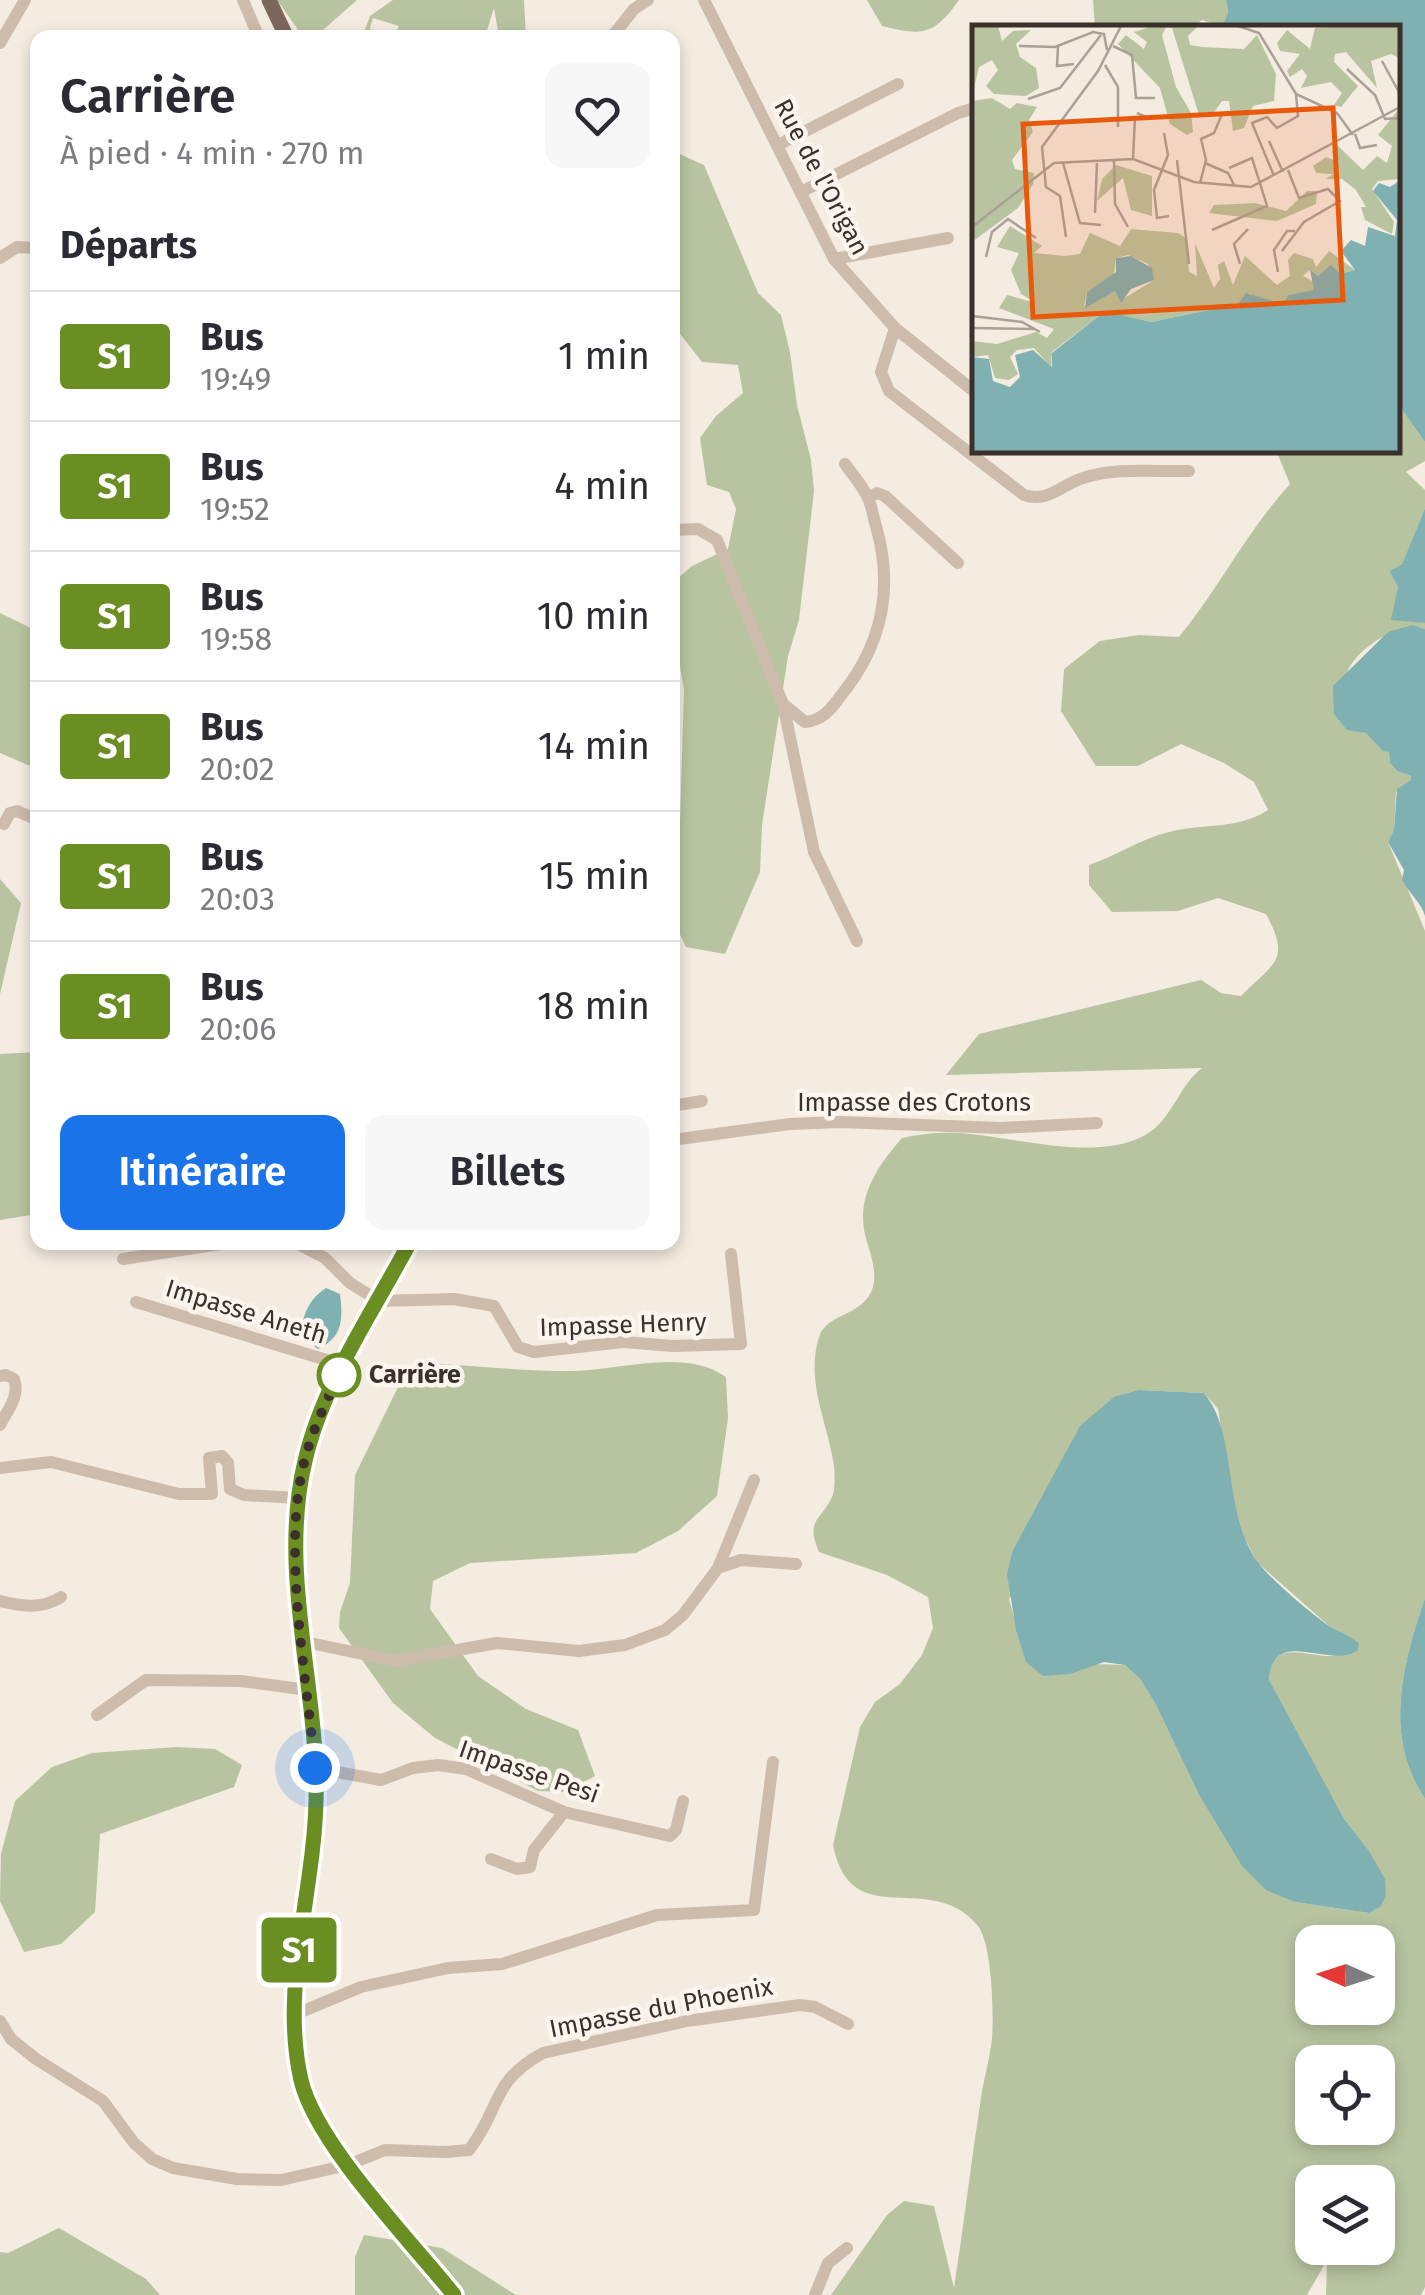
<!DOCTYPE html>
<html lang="fr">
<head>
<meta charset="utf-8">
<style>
  body { margin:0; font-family:"Fira Sans",sans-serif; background:#f7f7f7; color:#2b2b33; height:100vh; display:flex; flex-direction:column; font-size:38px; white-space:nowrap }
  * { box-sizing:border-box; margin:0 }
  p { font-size:32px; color:#7c7c81 }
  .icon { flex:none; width:55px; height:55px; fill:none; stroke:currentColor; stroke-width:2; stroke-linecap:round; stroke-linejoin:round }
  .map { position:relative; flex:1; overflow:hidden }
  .panel { position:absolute; left:30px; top:30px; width:650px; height:1220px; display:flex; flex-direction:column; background:#fff; border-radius:20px; box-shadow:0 5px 15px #0003 }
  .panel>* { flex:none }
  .badge { padding:0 20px; border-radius:8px; font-size:35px; line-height:65px }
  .needle { width:65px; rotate:273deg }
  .fabs { position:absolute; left:1295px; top:1925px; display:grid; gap:20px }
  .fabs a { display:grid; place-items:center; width:100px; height:100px; border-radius:20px; background:#fff; box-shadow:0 5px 15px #0003; font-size:50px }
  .you { position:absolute; width:50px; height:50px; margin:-25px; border:8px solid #fff; border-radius:50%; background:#1a73e8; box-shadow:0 0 0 15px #1a73e833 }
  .map>.badge { position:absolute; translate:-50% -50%; box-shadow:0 0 0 5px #fff }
  h2 { padding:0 30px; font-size:38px; line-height:90px }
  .round { display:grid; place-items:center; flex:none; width:105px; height:105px; border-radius:20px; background:#f7f7f7 }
  .overview { display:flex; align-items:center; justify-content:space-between; height:170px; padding:0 30px }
  h1 { font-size:48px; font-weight:600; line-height:75px }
  .cta { display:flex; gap:20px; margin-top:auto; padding:20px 30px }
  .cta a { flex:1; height:115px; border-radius:20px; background:#1a73e8; color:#fff; font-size:40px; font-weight:600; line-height:115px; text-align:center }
  .cta a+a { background:#f7f7f7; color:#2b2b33 }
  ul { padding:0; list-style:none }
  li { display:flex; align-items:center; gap:30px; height:130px; padding:0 30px; border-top:2px solid #e1e1e2 }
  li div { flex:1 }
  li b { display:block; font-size:38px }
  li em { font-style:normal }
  li .badge { min-width:110px; font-weight:700; text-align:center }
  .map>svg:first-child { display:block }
  .green { fill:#b8c4a0; fill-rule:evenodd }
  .water { fill:#7fb0b2 }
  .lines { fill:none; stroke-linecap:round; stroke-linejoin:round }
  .minor { stroke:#cdbbac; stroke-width:12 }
  .major { stroke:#7d675c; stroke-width:15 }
  .line-casing { stroke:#fff; stroke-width:22 }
  .line { stroke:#6b8e23; stroke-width:15 }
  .walk { stroke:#3b302b; stroke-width:10; stroke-dasharray:0 18 }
  .stop-dot { fill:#fff; stroke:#6b8e23; stroke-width:5 }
  .labels { text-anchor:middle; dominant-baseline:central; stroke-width:9; stroke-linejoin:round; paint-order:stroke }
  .street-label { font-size:25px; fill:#3b302b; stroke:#fbf5ee }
  .stop-label { font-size:25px; font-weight:bold; fill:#3b302b; stroke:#fbf5ee; text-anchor:start }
  .inset-road { fill:none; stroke:#aaa098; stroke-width:2.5 }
  .view { fill:#e8590c; fill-opacity:0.15; stroke:#e8590c; stroke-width:5 }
  .inset-edge { fill:none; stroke:#3b302b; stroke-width:5 }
</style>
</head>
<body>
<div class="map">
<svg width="1425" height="2295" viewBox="0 0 1425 2295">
  <rect width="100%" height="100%" fill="#f4ebe1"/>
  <g class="green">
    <polygon points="277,0 357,0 323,30 299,31"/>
    <polygon points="393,0 524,0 526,37 499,37 494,8 485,37 393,37 399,26 373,18 370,28 373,37 362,38 370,16"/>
    <path d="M867,0h92c-26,36 -36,36 -77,26z"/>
    <polygon points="1093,0 1226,0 1228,12 1222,27 1202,20 1194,27 1095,27"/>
    <polygon points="673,151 704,165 758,293 781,315 790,352 797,405 811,460 814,491 799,620 788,656 762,825 760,872 725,954 686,947 673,920 680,824 684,690 673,624 673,605 678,578 692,566 728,549 736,509 729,492 707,485 700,438 716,416 743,393 738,365 702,362 673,325"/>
    <path d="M1398,404l27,38v19l-19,11 19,18v18l-23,56 -13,7 9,16 -2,33 8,-1 21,4v6c-24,-9 -70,20 -78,44 -5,16 0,40 -1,56l20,4 23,18 1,12 7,8 14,5 1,3 -16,13 -2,39 -6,11 37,89v667c-23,67 -42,138 0,201v488l-4,8h-95l1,-35 -20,35h-476l56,-80 17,-14 30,5 20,82c10,-63 17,-127 27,-190 3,-20 9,-40 11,-60 2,-24 0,-94 -14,-112 -48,-59 -127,10 -145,-81l27,-118 15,-25 25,-18 22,-29 11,-27 -5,-31 -41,-22 -68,-23c-14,-33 2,-31 13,-55 3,-7 3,-23 2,-31 -6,-43 -29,-84 -15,-129 8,-25 45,-20 54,-50 4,-15 -2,-32 -6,-45 -13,-41 8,-73 35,-104 18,-4 36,-6 54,-5 56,2 151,34 198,-4 20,-17 27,-45 48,-61l-256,7 33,-41 222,-54 20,13 20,3c34,-34 50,-36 25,-82l-48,-16 -40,13 -66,1 -23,-27v-20c27,-9 53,-27 80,-33 34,-9 69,-2 99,-22l-14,-28 -30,-19 -43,-19 -43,22h-42l-35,-55 3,-42 36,-28 39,-6 40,2c40,-49 68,-106 111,-153l-14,-34h122zM1139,1390l65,3 14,16 13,85 13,43 14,26 70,62 31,18c-8,5 -19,13 -29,13 -26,0 -58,-18 -61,24 23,46 47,90 72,134 16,28 42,47 45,81l-17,18 -74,-11 -97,-109 -42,-88 -15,-25 -16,-15 -98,-3 -18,-63zM1312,1942h66v66h-66zM1312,2062h66v66h-66zM1312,2182h66v66h-66z"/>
    <polygon points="0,613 37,631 37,769 0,753"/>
    <polygon points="0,879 21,903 0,994"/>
    <polygon points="37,1052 37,1214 0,1220 0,1054"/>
    <path d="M431,1363c45,3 92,8 138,8 48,0 116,-24 157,6l2,41 -11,78 -39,35 -42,22 -166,10 -37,18 -3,28 48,67 48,33 52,21 17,46 -30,16 -27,-1 -103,-53 -42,-35 -54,-75 1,-16 10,-29 5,-108 45,-92z"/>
    <polygon points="177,1747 215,1749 242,1765 234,1787 100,1834 95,1912 61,1944 24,1952 0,1901 1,1854 15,1801 52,1767 92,1753"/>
    <polygon points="59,2228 146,2279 160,2295 0,2295 0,2252 8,2253"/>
    <polygon points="364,2235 442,2248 516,2295 355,2295 355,2257"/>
  </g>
  <g class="water">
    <polygon points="1226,0 1425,0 1425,442 1398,404 1398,28 1222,27 1228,12"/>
    <polygon points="1425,508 1425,623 1391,620 1398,587 1389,571 1402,564"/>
    <path d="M1412,625l13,4v287c-4,-14 -16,-23 -23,-36l2,-10 -16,-28 6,-12 3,-41 14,-9v-4l-14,-5 -7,-8 -1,-11 -6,-1 -17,-18 -19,-3 -13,-16 -1,-28 55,-54z"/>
    <path d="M326,1288l14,6c3,25 3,43 -22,55l-16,-13c-1,-20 7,-37 24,-48z"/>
    <path d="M1139,1390l65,3c34,40 18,118 53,168 14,19 49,48 69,63 11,7 23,11 33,19l-1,7c-27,21 -85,-26 -89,30l75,139 25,32 16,28 1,16 -5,11 -12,7 -74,-11 -29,-12 -24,-24 -44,-73 -42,-88 -15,-25 -16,-15 -21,-3 -34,12 -27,2 -17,-14 -10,-32 -9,-56 6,-24 67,-124 34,-29z"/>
    <path d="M1425,1598v201c-42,-63 -23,-134 0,-201z"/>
  </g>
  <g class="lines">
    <g class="minor">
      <polyline points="243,0 259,38"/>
      <polyline points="704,0 834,259 895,328 975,392"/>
      <polyline points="611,38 634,9 648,0"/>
      <polyline points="0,43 25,0"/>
      <polyline points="778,145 898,84"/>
      <polyline points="801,192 958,113 975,108"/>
      <polyline points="0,258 17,247 38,248"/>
      <polyline points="834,259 948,238"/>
      <path d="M895,328l-14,44 8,19 135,104c24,8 37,-10 59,-17 33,-11 72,-6 106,-7"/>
      <polyline points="868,498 877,493 885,496 958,563"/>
      <path d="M672,530l26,-1 19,11 66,164 22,18c21,-2 29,-18 41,-33 38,-50 47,-104 30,-163 -3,-9 -4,-21 -9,-30 -5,-11 -15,-22 -22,-32"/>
      <polyline points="783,704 814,852 857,941"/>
      <polyline points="4,824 10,813 17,811 38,820"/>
      <polyline points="672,1106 702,1101"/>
      <polyline points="672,1140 790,1124 840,1122 1001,1128 1097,1123"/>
      <polyline points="294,1242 325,1258 350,1283 379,1301 454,1299 494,1306 518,1347 534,1352 623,1342 673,1346 741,1344 731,1254"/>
      <polyline points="123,1259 233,1242"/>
      <polyline points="136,1302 343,1365"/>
      <path d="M0,1376l6,-1 8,4c6,18 -6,30 -14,46"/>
      <polyline points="0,1468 51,1462 179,1494 212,1494 209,1458 222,1456 228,1463 230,1489 244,1495 298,1498"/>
      <polyline points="718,1568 754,1480"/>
      <path d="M0,1601c22,5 41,9 61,-4"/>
      <polyline points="301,1641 395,1661 497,1643 579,1651 625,1645 665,1630 683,1615 718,1568 741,1560 796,1564"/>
      <polyline points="97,1715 146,1680 241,1681 308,1690"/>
      <polyline points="315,1768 381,1780 413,1768 438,1765 466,1769 564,1812 670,1836 676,1830 683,1801"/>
      <polyline points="491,1859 517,1869 530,1867 534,1850 564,1812"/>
      <polyline points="296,2014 361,1987 448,1968 502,1964 657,1915 754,1910 773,1762"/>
      <path d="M0,2021l11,18 25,20 67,42 31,42 18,16 21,9 64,11 44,1 67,-15 37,-15 60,2 24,-2c33,-43 21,-68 74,-97l144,-32 113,-16 15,2 33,17"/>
      <polyline points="815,2295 828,2263 847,2248"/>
    </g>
    <g class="major">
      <polyline points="269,0 287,38"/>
      <path d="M410,1242c-37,70 -87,141 -105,219 -27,112 14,227 11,340 -2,92 -36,187 -15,279 15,64 110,162 153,215"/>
    </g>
  </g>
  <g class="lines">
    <defs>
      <path id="line" d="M410,1242c-37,70 -87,141 -105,219 -27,112 14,227 11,340 -2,92 -36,187 -15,279 15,64 110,161 153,215"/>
    </defs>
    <use href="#line" class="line-casing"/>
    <use href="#line" class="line"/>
    <path class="walk" d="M315,1768c-8,-91 -34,-221 -10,-309 8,-32 25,-64 38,-94l-4,10"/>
  </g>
  <circle class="stop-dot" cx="339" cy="1375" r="20"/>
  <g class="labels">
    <g class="street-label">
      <text transform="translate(821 177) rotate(62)">Rue de l'Origan</text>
      <text x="914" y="1103">Impasse des Crotons</text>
      <text transform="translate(246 1312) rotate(17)">Impasse Aneth</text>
      <text transform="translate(623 1325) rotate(-2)">Impasse Henry</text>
      <text transform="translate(529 1772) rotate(19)">Impasse Pesi</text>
      <text transform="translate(661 2008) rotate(-11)">Impasse du Phoenix</text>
    </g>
    <g class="stop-label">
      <text x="369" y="1375">Carrière</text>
    </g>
  </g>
  <g transform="translate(972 25)">
    <rect width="428" height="428" fill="#f4ebe1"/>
    <path d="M0,1h26l4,15 11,-10 18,-1 -15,14 4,13 16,11 3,20 -13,8 -32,-2 -8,-8 12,-16 -6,-10 -13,7 -7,29zM181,1h45l-10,10 2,9 12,2 42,2 13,-14 19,39 -2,27 -21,5 -9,22 -11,3 -4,-30h-7l-11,16 -12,-2 -27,-87 -6,-1 -4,8 14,52 15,26 2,19 -6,3 -17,-11 -10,-36 -42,-44 8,-9 18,14 3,-7 -13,-10zM383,1h44v32l-8,-4 -20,7 6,27 -31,-36 -11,2 -1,8 24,24 -17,21 -7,-2 8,-12 -11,-11 -30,6 6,-12 -5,-7 -12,8 -3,-6 13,-17 -20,-3 -3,-8 10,-13 23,19 5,-21zM20,73l18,11 7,-6 20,4 -8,13 4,12 -21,28 3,9 19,4 -1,11 -15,24 -46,34v-141zM427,84v70l-21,2 -6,8 22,33 -2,12 -27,-14 -4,-13h5l-10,-17 -14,-11h-16l7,-5 -17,-1 -3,-7 13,-9 13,5 -7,-10 5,-7 26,25 14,-14 10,7 5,-17 -14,-11zM144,140l36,11v40l-21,-6 -8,-32 -26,23 5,-22zM335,166h10l-1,13 -39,17 -68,-8 5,-8 41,-2 31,8zM38,201l32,20 -8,7 31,3 15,-2 10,-21 30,13 11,-17 47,4 8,5 3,34 8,4 -2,-33 19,45 6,-9 -2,-14 6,-4 9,24 12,-29 32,29 13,-9 -2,-16 6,-7 19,6 3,8 13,-16 26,19 -15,4 -10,-7 -12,9 -9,-6 -6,6 11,6v8l-32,14 -23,-1 -9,-10 -12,11 -87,18 -46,-11 -53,41 -1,15 -17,-19 -17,2 -7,7 8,17 -9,6 -14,-2 -7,-23 -16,2v-16l25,3 39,-12 11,6 7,-9 -55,-21 8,-13 29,8 -15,-9 -10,-24 8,-17 -22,-6zM156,230l20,9 6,16 -31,19 -8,-8 -31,15 3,-14 27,-18 2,-16z" fill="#b8c4a0" fill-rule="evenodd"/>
    <path d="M427,156v270h-427v-94l17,2 4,22 17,6 10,-10 -5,-22 18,-5 19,17v-14l53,-42 46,11 87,-18 8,-11 37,11 6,-9 25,-5 -4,-20 8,6 13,-11 9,9 15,-4 -14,-19 10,-11 14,6 3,-19 27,9 2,-16 -24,-29 6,-8 11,4zM159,231l21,12 2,12 -23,9 -10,14 -6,-12 -30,17 2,-16 29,-20v-14z" fill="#7fb0b2"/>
    <path class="inset-road" d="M266,1l21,7 37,61 41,19 16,22M47,21l36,1 38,-15 11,2 3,16M86,21l-1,20 17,-2M141,21l19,9 4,43h19M410,36l18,33M133,40l13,22v40M375,44l28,26 10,24 15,-1M56,74l32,-11 41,-53M192,108l4,22 -14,35 3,28 12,-2M383,109l5,14 17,-3M297,116l14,31M161,134l2,-42 13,1 -11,-5M142,135l1,44 13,23M205,135l12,104M91,138l17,60 21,2M233,138l23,10 6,12M302,151l-22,-53 15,-6 10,11 21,-12 -2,-22M228,158l6,-23 -5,-21 13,-6 8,-19M123,188l2,-50M0,202l82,-64 79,-4 61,23 57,5 149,-80M240,205l55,-24 -15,-48 -23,10M94,212l-6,-41 -14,-9 -4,-40 56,-76 23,-45M310,226l22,-29 36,-21 -12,-12 -29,9 -11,-28M14,232l6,-25 16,-13 28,19M268,239l-6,-20 14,-15M306,247l-4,-22 13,-19h8M0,291l50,6 18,10M1,303l62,1"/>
    <path class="view" d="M361,83l10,192 -310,17 -10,-193z"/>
    <rect width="428" height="428" class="inset-edge"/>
  </g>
</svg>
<div class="fabs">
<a><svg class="needle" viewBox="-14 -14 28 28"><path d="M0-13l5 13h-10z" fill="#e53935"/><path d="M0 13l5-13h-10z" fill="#7c7c81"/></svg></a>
<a><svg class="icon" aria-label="locate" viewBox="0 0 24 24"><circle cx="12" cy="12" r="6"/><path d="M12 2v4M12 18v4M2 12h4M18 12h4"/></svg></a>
<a><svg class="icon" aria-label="layers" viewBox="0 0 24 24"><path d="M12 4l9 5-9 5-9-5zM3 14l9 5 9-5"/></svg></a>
</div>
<div class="you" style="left:315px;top:1768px"></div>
<b class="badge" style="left:299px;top:1950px;background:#6b8e23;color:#fff">S1</b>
<section class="panel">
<div class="overview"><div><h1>Carrière</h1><p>À pied · 4 min · 270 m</p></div><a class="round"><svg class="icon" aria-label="heart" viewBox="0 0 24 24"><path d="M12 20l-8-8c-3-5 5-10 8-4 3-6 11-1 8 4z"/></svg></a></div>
<h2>Départs</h2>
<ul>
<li><span class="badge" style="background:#6b8e23;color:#fff">S1</span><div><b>Bus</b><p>19:49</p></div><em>1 min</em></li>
<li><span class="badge" style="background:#6b8e23;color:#fff">S1</span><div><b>Bus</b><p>19:52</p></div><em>4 min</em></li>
<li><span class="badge" style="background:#6b8e23;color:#fff">S1</span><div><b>Bus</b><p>19:58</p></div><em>10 min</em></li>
<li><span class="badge" style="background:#6b8e23;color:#fff">S1</span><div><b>Bus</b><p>20:02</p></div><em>14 min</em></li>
<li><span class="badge" style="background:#6b8e23;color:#fff">S1</span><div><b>Bus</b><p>20:03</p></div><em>15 min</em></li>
<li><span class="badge" style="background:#6b8e23;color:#fff">S1</span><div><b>Bus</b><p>20:06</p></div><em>18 min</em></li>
</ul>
<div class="cta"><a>Itinéraire</a><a>Billets</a></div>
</section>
</div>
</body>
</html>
